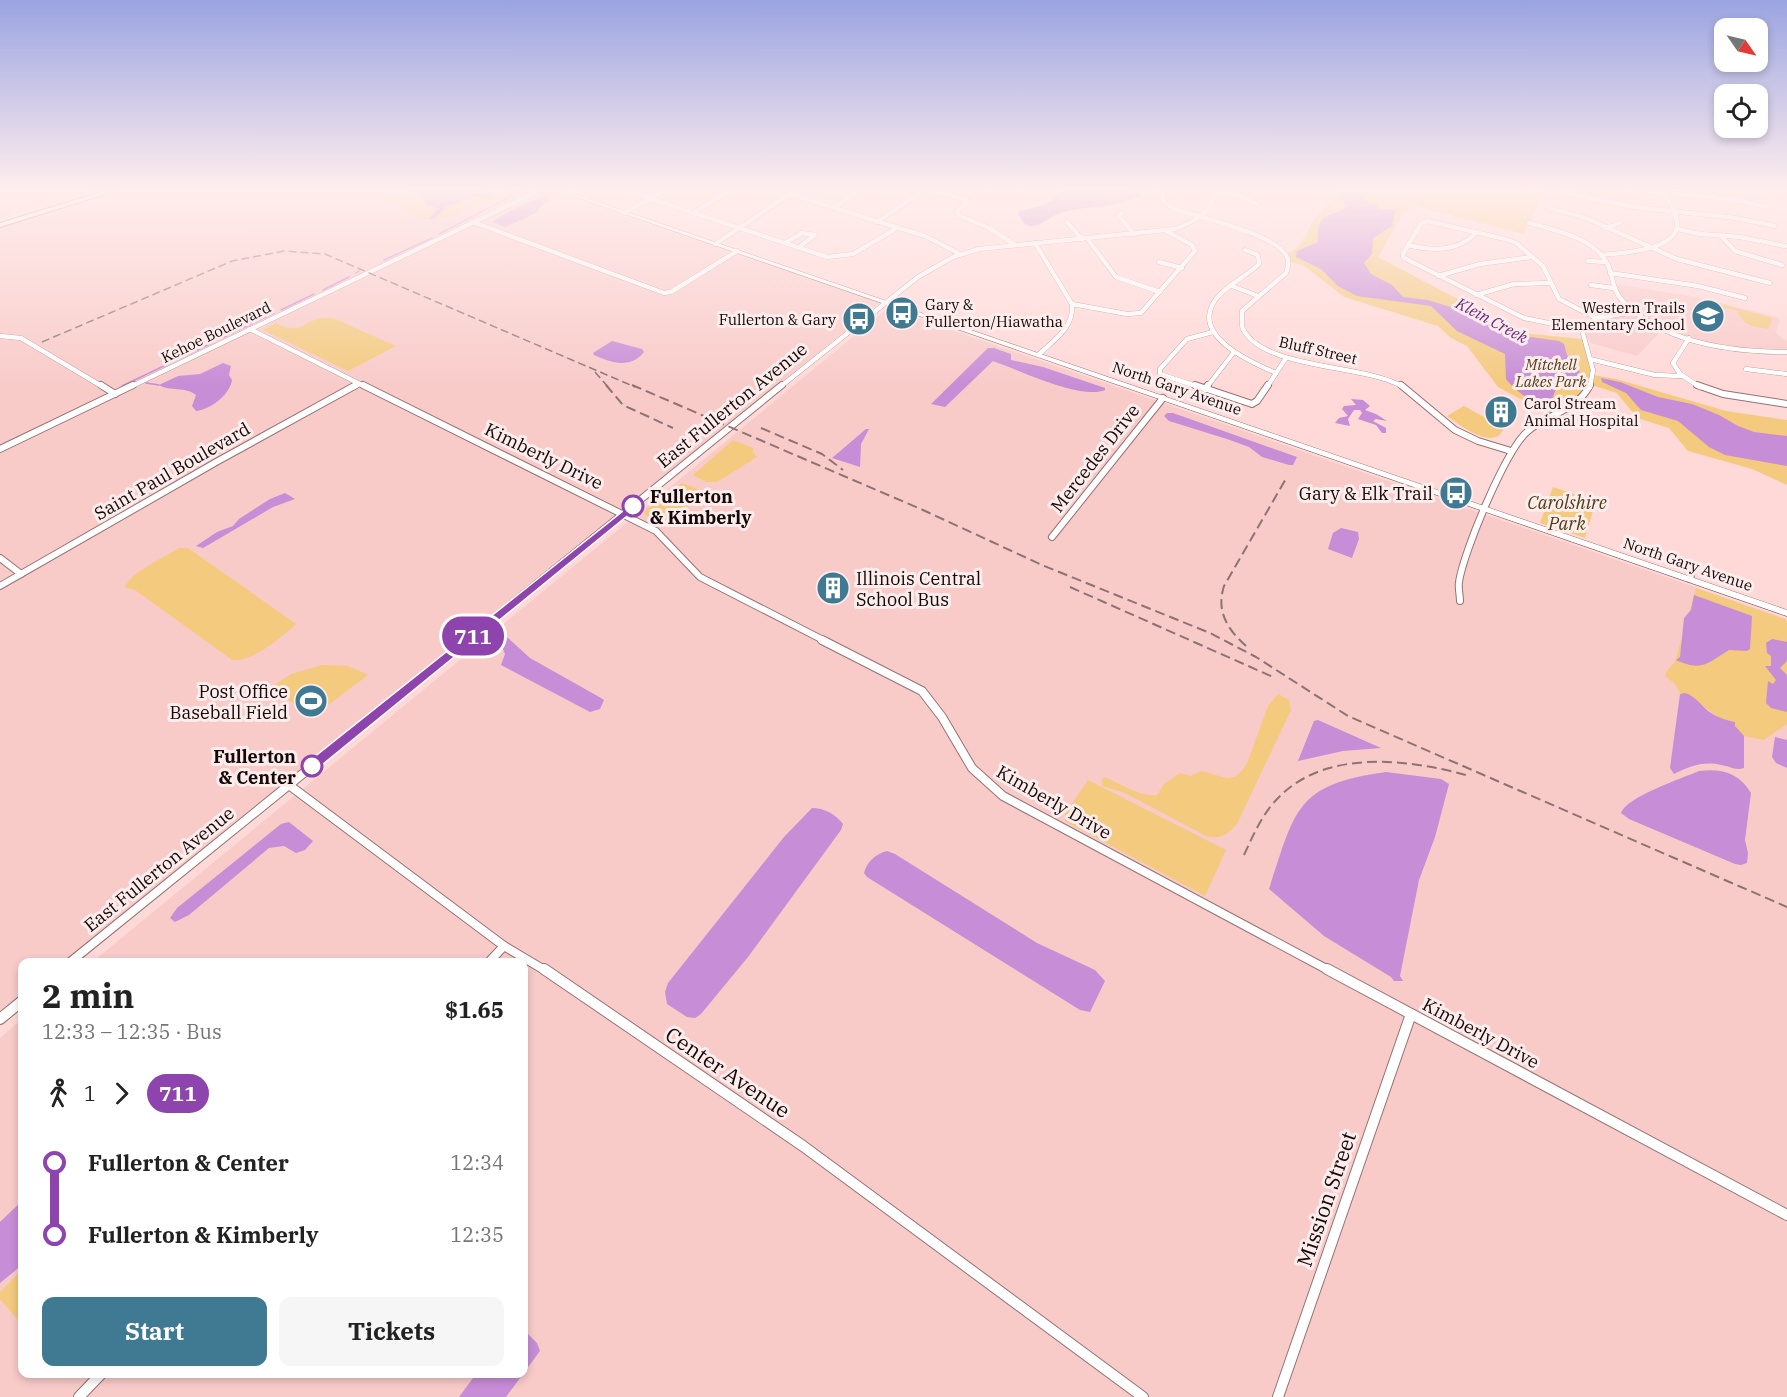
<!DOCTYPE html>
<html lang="en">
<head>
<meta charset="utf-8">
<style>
  body { margin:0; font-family:"IBM Plex Serif",serif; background:#f6f6f6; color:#222; height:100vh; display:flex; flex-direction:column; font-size:22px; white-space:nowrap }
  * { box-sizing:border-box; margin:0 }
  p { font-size:20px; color:#767676 }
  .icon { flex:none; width:33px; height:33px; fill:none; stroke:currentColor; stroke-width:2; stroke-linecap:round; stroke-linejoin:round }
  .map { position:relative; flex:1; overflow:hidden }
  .panel { position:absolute; left:18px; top:958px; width:510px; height:420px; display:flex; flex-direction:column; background:#fff; border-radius:12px; box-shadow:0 3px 9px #0003 }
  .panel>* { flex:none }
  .badge { padding:0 12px; border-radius:20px; font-size:21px; line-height:39px }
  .needle { width:39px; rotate:124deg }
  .controls { position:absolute; left:1714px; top:18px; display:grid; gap:12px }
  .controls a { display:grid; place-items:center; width:54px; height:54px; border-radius:12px; background:#fff; box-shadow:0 3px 9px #0003; font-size:30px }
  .map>.badge { position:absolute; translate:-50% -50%; box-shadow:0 0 0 3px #fff }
  .legs { display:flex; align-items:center; gap:9px; height:66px; padding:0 24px; font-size:20px }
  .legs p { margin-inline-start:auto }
  .headline { display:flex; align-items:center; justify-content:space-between; height:102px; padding:0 24px }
  h1 { font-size:33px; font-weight:800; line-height:45px }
  .action { display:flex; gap:12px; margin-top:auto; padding:12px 24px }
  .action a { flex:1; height:69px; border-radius:12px; background:#3f7a92; color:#fff; font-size:24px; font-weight:800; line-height:69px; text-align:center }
  .action a+a { background:#f6f6f6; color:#222 }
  ul { padding:0 24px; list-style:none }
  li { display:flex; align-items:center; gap:21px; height:72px; font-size:22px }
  li i { display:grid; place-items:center; width:9px; height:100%; margin:0 8px; background:currentColor }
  li i::after { content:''; width:15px; height:15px; margin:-8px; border:4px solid; border-radius:50%; background:#fff }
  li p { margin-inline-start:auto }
  li:first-child i { background:linear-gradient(#0000 50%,currentColor 0) }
  li:last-child i { background:linear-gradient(currentColor 50%,#0000 0) }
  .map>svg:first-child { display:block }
  .built { fill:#f8cbc9 }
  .green { fill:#f3ca7e }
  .water { fill:#c78dd6 }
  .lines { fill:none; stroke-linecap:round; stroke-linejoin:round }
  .stream { stroke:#c78dd6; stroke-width:1.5 }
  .minor-far3-casing { stroke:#947372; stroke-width:5 }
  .minor-far2-casing { stroke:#947372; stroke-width:8 }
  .minor-far1-casing { stroke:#947372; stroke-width:10 }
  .minor-casing { stroke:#947372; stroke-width:12 }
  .tertiary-casing { stroke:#947372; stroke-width:1 }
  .primary-casing { stroke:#947372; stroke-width:2 }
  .minor-far3 { stroke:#fff; stroke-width:4.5 }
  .minor-far2 { stroke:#fff; stroke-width:6 }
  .minor-far1 { stroke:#fff; stroke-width:8 }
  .minor { stroke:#fff; stroke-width:10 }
  .tertiary { fill:#fff; fill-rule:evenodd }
  .primary { fill:#fff; fill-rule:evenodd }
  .rail-far1 { stroke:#8d7373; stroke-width:1.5; stroke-dasharray:8 4; stroke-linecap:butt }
  .rail { stroke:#8d7373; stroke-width:2; stroke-dasharray:10 5; stroke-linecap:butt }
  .line-1 { fill:#8e44ad; stroke:#fff; stroke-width:1.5 }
  .stop-1-dot { fill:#fff; stroke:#8e44ad; stroke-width:3 }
  .labels { text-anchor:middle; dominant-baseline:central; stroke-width:6; stroke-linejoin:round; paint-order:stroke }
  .far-poi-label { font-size:15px; fill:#140808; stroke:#fcedec; text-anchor:start }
  .far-street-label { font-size:15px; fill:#140808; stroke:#fcedec }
  .far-park-label { font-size:15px; font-style:italic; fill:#4f3c15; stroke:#fcedec }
  .far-water-label { font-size:16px; font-style:italic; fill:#6e277f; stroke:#fcedec }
  .street-label { font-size:18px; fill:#140808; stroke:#fcedec }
  .poi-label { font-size:18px; fill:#140808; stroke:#fcedec; text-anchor:end }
  .stop-label { font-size:18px; font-weight:bold; fill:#140808; stroke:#fcedec; text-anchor:start }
  .park-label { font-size:18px; font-style:italic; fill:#4f3c15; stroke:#fcedec }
  .near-street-label { font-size:21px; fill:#140808; stroke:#fcedec }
</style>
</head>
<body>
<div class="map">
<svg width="1787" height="1397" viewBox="0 0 1787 1397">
  <rect width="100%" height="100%" fill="#ffd9d8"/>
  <g class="built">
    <polygon points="0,190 94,190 0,218"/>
    <polygon points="120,190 535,190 0,447 0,226"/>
    <polygon points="547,190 881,302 61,963 22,963 22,994 0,1012 0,451"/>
    <polygon points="1614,284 1697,297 1780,318 1776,333 1787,342 1787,351 1761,351 1716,344 1690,338 1639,314 1619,295"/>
    <polygon points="888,308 1787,619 1787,1397 0,1397 0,1038 22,1019 22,1374 524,1374 524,963 91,963"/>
    <polygon points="1635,313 1662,330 1637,356 1591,343 1584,333 1591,323 1600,318"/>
  </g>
  <g class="green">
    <polygon points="353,190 501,190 491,201 477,203 453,217 435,220 424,219 389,201"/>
    <path d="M1339,190h205l-20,44 -111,-29 -11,10 -24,42 144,76 61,6 10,36 23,4 110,32 61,9v65l-35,-16 -64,-18 -19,-23 -32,-10 -20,-25 -26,-8 -4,8 -35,23 -54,-29 -31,-41 -16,-8 -13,-12 -94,-29 -41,-32 -16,-4 -3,-7c17,-3 20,-18 28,-30 7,-12 19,-22 27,-34z"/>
    <path d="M1720,304l50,13 2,1 -3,11c-12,-2 -28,-3 -31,-18l-19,-4z"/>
    <path d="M319,318h14l63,28 -48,25 -85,-41 13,-7c22,11 23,3 43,-5z"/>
    <path d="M1464,406l40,22c-9,24 -43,-2 -57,-12z"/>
    <polygon points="733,440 753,448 753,452 757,457 717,482 706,482 693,475"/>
    <path d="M682,483l18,7v7c-13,11 -42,37 -56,15l5,-4z"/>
    <polygon points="1553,487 1596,501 1585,538 1540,523"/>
    <path d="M179,548h9l108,76c-14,13 -45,39 -64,36l-97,-70 -10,-3c6,-15 40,-30 54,-39z"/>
    <polygon points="1696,588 1787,620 1787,724 1764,740 1744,736 1703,706 1680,694 1675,684 1665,676 1668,669 1675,662"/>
    <polygon points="322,665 348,666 368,675 316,714 308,714 271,687 291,674"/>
    <path d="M1278,694l11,6 2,10 -54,114c-9,10 -17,16 -31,12l-81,-43 -23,-7v-7l3,-2c16,7 34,20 52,18l7,-11 16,-11 11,3 10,-5c22,4 32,17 46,-8l21,-57z"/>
    <polygon points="1088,780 1226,850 1205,896 1065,821 1065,814"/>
    <polygon points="22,1270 22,1325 0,1299 0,1292"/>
  </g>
  <g class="water">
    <polygon points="411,190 480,190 496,199 479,196 446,207 434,219 429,219 438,208 428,206 420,196"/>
    <path d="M1065,190h67l9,5c-24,14 -55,10 -81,18 -10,3 -19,14 -30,13 -7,-1 -9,-8 -12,-13l2,-2 27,-7z"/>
    <path d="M1358,194l10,8 11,3 -1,4 24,1h-6l-4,16 -19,12 -1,16 -8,9 7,11 21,11 11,12 25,3 19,6 21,3 27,11 22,15 42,6 5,3 3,11 16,21c-23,2 -26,7 -32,28 -15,3 -36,-13 -45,-25l-1,-25 -48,-23 -26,-25 -74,-10 -19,-10 -17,-17 -25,-12 1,-6 21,-9c-2,-28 8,-24 28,-34l-4,-9 2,-4 11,1z"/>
    <polygon points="544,196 552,200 542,205 538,212 505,227 492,222 517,207"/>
    <path d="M612,341l30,8 2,3c-13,17 -33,11 -50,3l-1,-2z"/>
    <path d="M988,348h6l17,6v6l32,7 62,21v2c-24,10 -86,-20 -112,-29l-48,46 -14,-3z"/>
    <path d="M223,363l8,3 -2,9 3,5c-2,14 -20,29 -36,31l-4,-5 4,-11c-11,-9 -26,-3 -37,-10l19,-9 22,-2z"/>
    <polygon points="1601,378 1620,382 1658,397 1692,404 1719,415 1738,426 1754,432 1787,436 1787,466 1725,455 1709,447 1678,421 1641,410 1626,393 1602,382"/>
    <polygon points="1351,399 1363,400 1370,406 1365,410 1376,414 1387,421 1376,419 1373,421 1386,428 1386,433 1382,433 1376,425 1358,419 1362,413 1360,410 1354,410 1348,419 1350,426 1335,423 1339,418 1348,416 1342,409 1344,406 1356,405"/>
    <polygon points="1167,413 1173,413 1297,457 1293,465 1289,465 1262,457 1249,447 1227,439 1169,421 1164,416"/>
    <polygon points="866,429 869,429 861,444 860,467 832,458"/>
    <polygon points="285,493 295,499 273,507 203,548 196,546 217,532 233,526 239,519 270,499"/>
    <polygon points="1341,528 1358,532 1359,539 1352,558 1328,549 1333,533"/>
    <path d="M1694,595l58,21 -2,33 -3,2 -18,-1c-21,13 -27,22 -53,10l4,-3 4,-39 7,-8z"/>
    <polygon points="507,637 530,658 601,698 604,700 600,709 590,712 501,665 505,654 500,642"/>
    <polygon points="1772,639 1787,642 1787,661 1780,668 1787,675 1787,712 1771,708 1766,703 1768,681 1773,684 1776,680 1765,666 1771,666 1771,656 1767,653 1766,643"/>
    <path d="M1685,693c10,3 15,11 23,18 8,6 17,9 27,11v4l9,10v32c-9,3 -14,-2 -23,-3 -18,-4 -31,1 -47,9l-4,-6 10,-74z"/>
    <polygon points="1318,720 1381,748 1343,751 1298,761 1314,721"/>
    <polygon points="1775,737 1787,740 1787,768 1776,763 1772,757"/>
    <path d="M1699,771c23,-3 40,2 52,22l-6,47 3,13 -1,10 -6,2 -6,-1 -106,-45 -8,-6c5,-16 62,-35 78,-42z"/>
    <path d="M1386,772l55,7 8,5 -14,53 -16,43 -19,96 3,5h-9l-3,-4 -67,-41 -55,-47c26,-78 26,-105 117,-117z"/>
    <path d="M812,808c12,0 23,6 31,16l-2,6 -93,127 -47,57 -6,4 -8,-1 -20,-13 -2,-12 3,-9 116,-146z"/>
    <polygon points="289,822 313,841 305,850 296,853 284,846 269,848 189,915 175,922 170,918 177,908 281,824"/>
    <path d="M887,851l8,3 142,89 58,27 10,11 -15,31 -10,-2 -213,-133 -3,-4c3,-11 11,-19 23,-22z"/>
    <polygon points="22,1201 22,1265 0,1283 0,1222"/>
    <polygon points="524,1330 537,1343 540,1351 506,1397 459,1397 476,1374 524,1374"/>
  </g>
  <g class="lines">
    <g class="stream">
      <polyline points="990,190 1000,192 1007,190"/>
      <polyline points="439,234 523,190"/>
      <polyline points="384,260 432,238"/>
      <polyline points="356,273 359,271"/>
      <polyline points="323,290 349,277"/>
      <polyline points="281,310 314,294"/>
      <polyline points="220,339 274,313"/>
      <polyline points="146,383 159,385"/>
      <polyline points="122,386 214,342"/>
    </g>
    <defs>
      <g id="minor-far3">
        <polyline points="624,190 827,257 853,254 897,228"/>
        <polyline points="933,190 966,200 966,204 957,211 958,215 989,228 1015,245"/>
        <path d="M1162,190l1,11 9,7c24,8 102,26 114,47 4,6 2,12 0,18l-44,38c0,5 -1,14 1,18 21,41 123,35 160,58"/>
        <polyline points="1549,190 1634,207 1736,218 1775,226"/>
        <polyline points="1633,190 1730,199 1768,207"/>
        <polyline points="1215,193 1237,195 1257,204"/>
        <polyline points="789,194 925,236 958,253"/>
        <polyline points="833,208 860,190"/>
        <polyline points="1549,208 1586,218 1677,259 1770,283"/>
        <polyline points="624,213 666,190"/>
        <polyline points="693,213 731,190"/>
        <polyline points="1122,213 1119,216 1134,234"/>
        <polyline points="473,222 664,293 671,292 737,251"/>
        <polyline points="877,222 924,190"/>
        <polyline points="1067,222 1082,239"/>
        <path d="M1529,223c26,7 66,15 79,42 5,11 4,24 13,34 40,44 110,53 166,53"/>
        <polyline points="1606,228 1620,223"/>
        <polyline points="1678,229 1700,234 1740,237 1785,246"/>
        <polyline points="1720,235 1735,251 1782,265"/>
        <polyline points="1087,238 1116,277 1160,292"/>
        <polyline points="785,243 802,233 815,235 798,248"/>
        <path d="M1035,243l37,61c2,24 -18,36 -34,51"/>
        <polyline points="715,244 796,190"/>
        <path d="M1408,245c24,6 51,7 69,-13"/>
        <path d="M1245,250l13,5 1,9c-13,13 -32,20 -43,35 -27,36 34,63 60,74"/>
        <path d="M1601,255c19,-2 78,-4 76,-32 -1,-12 -8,-21 -14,-30"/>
        <polyline points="1588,261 1606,262"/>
        <polyline points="1159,262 1182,268"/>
        <polyline points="1610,273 1698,286 1745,298"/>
        <polyline points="1438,276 1480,264 1532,257"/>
        <polyline points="1591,285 1613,288"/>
        <polyline points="1232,286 1258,296"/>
        <polyline points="1476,295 1514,284 1549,283"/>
        <polyline points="1072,304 1127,314 1141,313 1195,251 1192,245 1166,231"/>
        <polyline points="250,329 366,387"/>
        <polyline points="1582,330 1524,318 1410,261 1403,257 1403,254 1421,223 1427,221 1505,239 1516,243 1543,266 1559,299 1596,318"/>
        <polyline points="0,336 21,338 103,387"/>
        <polyline points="1689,338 1673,363 1680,374 1700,387"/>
        <polyline points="1590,359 1655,375 1681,376"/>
        <polyline points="1746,369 1787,374"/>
        <polyline points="130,387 541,190"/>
        <polyline points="354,387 359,384"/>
        <path d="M780,387l138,-110 35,-20 26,-8 196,-20c18,-7 36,-15 40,-36l-2,-3"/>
        <polyline points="1199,387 1160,374 1160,369 1187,339 1213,332"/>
        <polyline points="1207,387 1234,352"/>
        <polyline points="1267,387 1286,358"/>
        <polyline points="1590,387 1593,370 1582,330 1596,318 1635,312"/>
      </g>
      <g id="minor-far2">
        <polyline points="101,385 115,394"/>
        <polyline points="363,385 656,531 700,577 825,641"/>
        <polyline points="1195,385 1252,404 1257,401 1268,385"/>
        <polyline points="1401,385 1455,430 1478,441 1511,451"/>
        <polyline points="1697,385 1723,394 1787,404"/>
        <polyline points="1205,389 1208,385"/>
        <polyline points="0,449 133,385"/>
        <polyline points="1052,537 1163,398"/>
        <polyline points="0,558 21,574"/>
        <polyline points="1690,579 1693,566"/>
        <polyline points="0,586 218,461 356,385"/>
        <path d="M1460,601c0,-6 -2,-13 -1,-19 4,-29 47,-133 69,-151 20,-18 49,-20 62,-46"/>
        <polyline points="466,641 782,385"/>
      </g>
      <g id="minor-far1">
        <polyline points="822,640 922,691 942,717 972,768 1003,796 1330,971"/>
        <polyline points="289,785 504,946 546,971"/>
        <polyline points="69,963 468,640"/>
        <polyline points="488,963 504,946"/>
      </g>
      <g id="minor">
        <polyline points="544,969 803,1146 1143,1397"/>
        <polyline points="1327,969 1787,1215"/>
        <polyline points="0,1019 22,1001"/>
        <polyline points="79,1397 101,1374"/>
        <polyline points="1278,1397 1411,1014"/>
      </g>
      <polygon id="tertiary" points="555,190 563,190 1787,610 1787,616"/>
      <polygon id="primary" points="108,190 118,190 0,227 0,223"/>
    </defs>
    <use href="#minor-far3" class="minor-far3-casing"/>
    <use href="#minor-far2" class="minor-far2-casing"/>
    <use href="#minor-far1" class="minor-far1-casing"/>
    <use href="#minor" class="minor-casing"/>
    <use href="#tertiary" class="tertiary-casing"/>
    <use href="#primary" class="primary-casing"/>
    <use href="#minor-far3" class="minor-far3"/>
    <use href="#minor-far2" class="minor-far2"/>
    <use href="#minor-far1" class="minor-far1"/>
    <use href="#minor" class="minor"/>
    <use href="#tertiary" class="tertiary"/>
    <use href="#primary" class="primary"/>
    <g class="rail-far1">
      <polyline points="42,342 232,261 284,251 325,254 635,387"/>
      <polyline points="595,372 608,387"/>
    </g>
    <g class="rail">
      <polyline points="606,385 623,405 673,428"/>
      <polyline points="632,385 923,510 1042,565 1210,633 1256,657 1348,716 1787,907"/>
      <polyline points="761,428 822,454 843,470"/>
      <polyline points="1070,587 1273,677"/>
      <path d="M1246,646c-19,-17 -30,-35 -22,-60l63,-109"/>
      <path d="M1244,855c8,-17 15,-34 27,-49 46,-58 132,-48 195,-31"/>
    </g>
  </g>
  <linearGradient id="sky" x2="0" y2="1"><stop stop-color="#9ba4e1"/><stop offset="0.49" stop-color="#ffeeed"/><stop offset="1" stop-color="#ffeeed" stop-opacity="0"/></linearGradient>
  <rect width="1787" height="386" fill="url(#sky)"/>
  <polygon class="line-1" points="633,503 637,504 637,508 317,769 308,769 306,766 308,762"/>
  <defs>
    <symbol id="bus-disc" viewBox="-11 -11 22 22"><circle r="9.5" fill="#3f7a92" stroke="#fcedec"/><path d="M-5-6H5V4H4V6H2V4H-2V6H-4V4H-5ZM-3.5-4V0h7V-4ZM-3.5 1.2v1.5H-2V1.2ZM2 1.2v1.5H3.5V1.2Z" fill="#fff"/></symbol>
    <symbol id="school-disc" viewBox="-11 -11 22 22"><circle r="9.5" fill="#3f7a92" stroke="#fcedec"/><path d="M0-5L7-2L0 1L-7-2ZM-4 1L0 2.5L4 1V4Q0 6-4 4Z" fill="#fff"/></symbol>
    <symbol id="building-disc" viewBox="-11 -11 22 22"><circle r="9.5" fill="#3f7a92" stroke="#fcedec"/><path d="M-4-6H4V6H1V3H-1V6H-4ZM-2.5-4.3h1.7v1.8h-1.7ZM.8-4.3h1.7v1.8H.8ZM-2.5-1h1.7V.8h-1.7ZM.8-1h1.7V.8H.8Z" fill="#fff"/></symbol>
    <symbol id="stadium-disc" viewBox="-11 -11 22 22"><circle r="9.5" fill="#3f7a92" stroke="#fcedec"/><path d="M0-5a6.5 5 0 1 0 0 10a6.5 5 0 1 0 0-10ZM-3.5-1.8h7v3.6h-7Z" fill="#fff"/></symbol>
  </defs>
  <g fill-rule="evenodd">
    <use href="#bus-disc" x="883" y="294" width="38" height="38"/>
    <use href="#school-disc" x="1689" y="297" width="38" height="38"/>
    <use href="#bus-disc" x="840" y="300" width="38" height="38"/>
    <use href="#building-disc" x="1482" y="393" width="38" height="38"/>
    <use href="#bus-disc" x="1437" y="474" width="38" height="38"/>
    <use href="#building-disc" x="814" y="569" width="38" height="38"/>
    <use href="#stadium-disc" x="292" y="682" width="38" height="38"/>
  </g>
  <g class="stop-1-dot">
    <circle cx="633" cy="506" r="10"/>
    <circle cx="312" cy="766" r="10"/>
  </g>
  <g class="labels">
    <g class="far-poi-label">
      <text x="925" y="304">Gary &amp;<tspan x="925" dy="17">Fullerton/Hiawatha</tspan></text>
      <text x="1685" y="307" text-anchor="end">Western Trails<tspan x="1685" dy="17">Elementary School</tspan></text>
      <text x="836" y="319" text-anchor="end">Fullerton &amp; Gary</text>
      <text x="1524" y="403">Carol Stream<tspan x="1524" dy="17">Animal Hospital</tspan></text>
    </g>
    <g class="far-street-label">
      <text transform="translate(216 332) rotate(-26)">Kehoe Boulevard</text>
      <text transform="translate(1318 350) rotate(13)">Bluff Street</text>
      <text transform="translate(1177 388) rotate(19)">North Gary Avenue</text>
      <text transform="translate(1688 564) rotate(19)">North Gary Avenue</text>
    </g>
    <g class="far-park-label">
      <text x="1551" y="364">Mitchell<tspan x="1551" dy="17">Lakes Park</tspan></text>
    </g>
    <g class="far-water-label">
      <text transform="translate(1492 320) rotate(28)">Klein Creek</text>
    </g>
    <g class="street-label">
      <text transform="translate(732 405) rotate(-39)">East Fullerton Avenue</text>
      <text transform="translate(544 456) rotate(26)">Kimberly Drive</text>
      <text transform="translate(1095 458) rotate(-52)">Mercedes Drive</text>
      <text transform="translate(172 471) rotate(-30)">Saint Paul Boulevard</text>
      <text transform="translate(1054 802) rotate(30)">Kimberly Drive</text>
      <text transform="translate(159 869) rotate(-39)">East Fullerton Avenue</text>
      <text transform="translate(1481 1033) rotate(28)">Kimberly Drive</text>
    </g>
    <g class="poi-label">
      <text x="1433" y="493">Gary &amp; Elk Trail</text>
      <text x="856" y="578" text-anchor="start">Illinois Central<tspan x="856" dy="21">School Bus</tspan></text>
      <text x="288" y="691">Post Office<tspan x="288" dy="21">Baseball Field</tspan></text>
    </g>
    <g class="stop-label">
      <text x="650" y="496">Fullerton<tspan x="650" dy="21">&amp; Kimberly</tspan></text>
      <text x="296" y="756" text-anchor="end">Fullerton<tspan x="296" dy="21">&amp; Center</tspan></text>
    </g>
    <g class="park-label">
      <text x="1567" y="502">Carolshire<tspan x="1567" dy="21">Park</tspan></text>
    </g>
    <g class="near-street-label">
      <text transform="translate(728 1072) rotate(34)">Center Avenue</text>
      <text transform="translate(1326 1199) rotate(-71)">Mission Street</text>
    </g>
  </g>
</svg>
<div class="controls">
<a><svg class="needle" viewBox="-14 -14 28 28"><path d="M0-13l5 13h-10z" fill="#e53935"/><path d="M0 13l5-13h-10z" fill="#767676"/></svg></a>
<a><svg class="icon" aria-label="locate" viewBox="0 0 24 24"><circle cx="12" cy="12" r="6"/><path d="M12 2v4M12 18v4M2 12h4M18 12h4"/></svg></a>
</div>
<b class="badge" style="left:473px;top:636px;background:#8e44ad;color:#fff">711</b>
<section class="panel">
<div class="headline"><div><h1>2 min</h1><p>12:33 – 12:35 · Bus</p></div><b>$1.65</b></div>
<div class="legs"><svg class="icon" aria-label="walk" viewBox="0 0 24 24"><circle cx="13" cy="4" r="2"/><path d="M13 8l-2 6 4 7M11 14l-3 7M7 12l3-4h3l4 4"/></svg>1<svg class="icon" aria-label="forward" viewBox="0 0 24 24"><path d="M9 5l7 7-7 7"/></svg><b class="badge" style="background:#8e44ad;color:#fff">711</b></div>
<ul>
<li><i style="color:#8e44ad"></i><b>Fullerton &amp; Center</b><p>12:34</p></li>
<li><i style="color:#8e44ad"></i><b>Fullerton &amp; Kimberly</b><p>12:35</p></li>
</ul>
<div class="action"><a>Start</a><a>Tickets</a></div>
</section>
</div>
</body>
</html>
